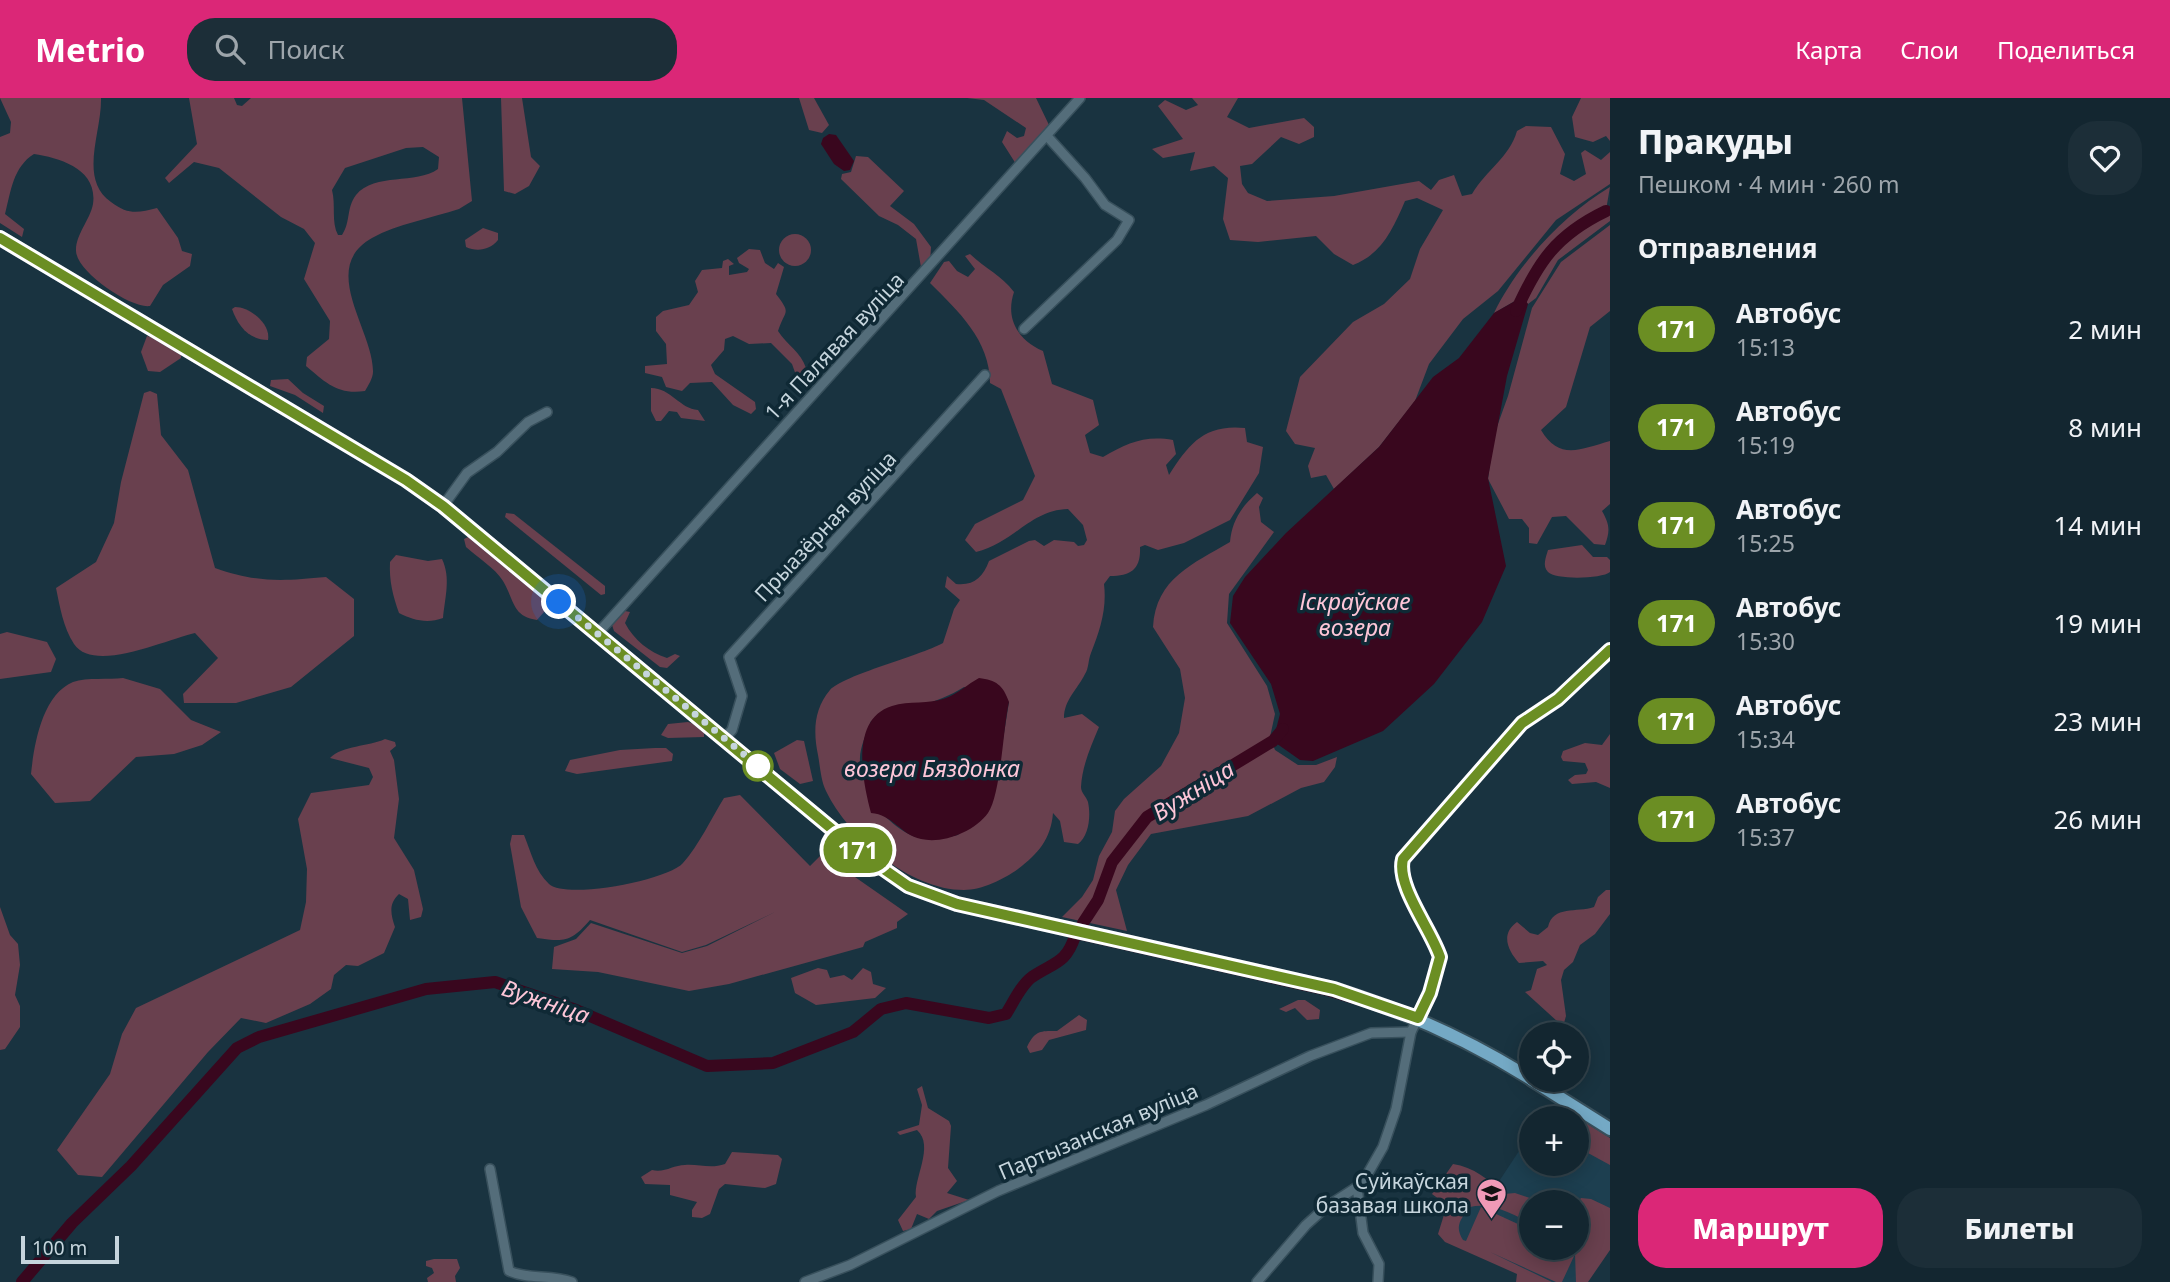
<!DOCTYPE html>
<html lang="ru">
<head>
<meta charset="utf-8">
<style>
  body { margin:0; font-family:"Noto Sans",sans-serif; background:#1c2e38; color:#f1f3f6; height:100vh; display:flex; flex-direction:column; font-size:26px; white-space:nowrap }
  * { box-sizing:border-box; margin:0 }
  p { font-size:23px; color:#9da5ab }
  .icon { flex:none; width:38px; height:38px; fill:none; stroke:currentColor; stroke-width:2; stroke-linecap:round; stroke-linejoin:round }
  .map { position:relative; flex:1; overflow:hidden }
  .panel { display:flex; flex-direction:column; background:#132630; width:560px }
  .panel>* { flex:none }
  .badge { padding:0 14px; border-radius:23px; font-size:24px; line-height:46px }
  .fabs { position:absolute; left:1519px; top:924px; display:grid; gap:14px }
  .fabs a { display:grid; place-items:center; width:70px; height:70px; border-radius:50%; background:#132630; box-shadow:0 4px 18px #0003,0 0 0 2px #32434c; font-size:35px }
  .scale { position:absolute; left:21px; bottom:18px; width:98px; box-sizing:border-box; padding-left:7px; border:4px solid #c6d5dd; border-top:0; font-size:19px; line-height:24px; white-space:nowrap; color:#c6d5dd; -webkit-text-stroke:5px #0f2935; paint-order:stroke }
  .you { position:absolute; width:35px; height:35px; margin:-18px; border:5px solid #fff; border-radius:50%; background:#1a73e8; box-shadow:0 0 0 10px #1a73e833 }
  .map>.badge { position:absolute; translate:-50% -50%; box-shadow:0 0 0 4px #fff }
  h2 { padding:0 28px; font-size:26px; line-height:63px }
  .round { display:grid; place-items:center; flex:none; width:74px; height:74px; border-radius:28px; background:#1c2e38 }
  .summary { display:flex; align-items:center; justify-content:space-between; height:119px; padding:0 28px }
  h1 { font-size:33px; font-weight:800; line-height:52px }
  .action { display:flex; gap:14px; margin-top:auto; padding:14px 28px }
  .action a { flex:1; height:80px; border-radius:28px; background:#db2777; color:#fff; font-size:28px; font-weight:800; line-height:80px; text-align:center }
  .action a+a { background:#1c2e38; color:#f1f3f6 }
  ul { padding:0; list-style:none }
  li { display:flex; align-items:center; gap:21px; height:98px; padding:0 28px }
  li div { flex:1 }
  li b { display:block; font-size:26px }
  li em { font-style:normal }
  li .badge { min-width:77px; font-weight:700; text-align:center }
  header { display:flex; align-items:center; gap:42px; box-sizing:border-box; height:98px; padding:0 35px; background:#db2777; color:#fff }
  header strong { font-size:33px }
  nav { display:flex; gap:38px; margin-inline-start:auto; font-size:24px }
  .search { width:490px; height:63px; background:#1c2e38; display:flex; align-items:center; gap:18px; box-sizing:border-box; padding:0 24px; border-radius:28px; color:#9da5ab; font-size:26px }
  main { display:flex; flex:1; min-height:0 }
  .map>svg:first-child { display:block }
  .built { fill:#1d3f50; fill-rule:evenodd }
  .green { fill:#69404e; fill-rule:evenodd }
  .water { fill:#39071e }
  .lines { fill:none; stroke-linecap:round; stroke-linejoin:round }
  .stream { stroke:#39071e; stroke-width:2 }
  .river { stroke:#39071e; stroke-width:12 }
  .minor-casing { stroke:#38505c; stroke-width:12 }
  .major-casing { stroke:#38505c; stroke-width:16 }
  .minor { stroke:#546d7a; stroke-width:9 }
  .major { stroke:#74a9c5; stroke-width:12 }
  .line-casing { stroke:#fff; stroke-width:16 }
  .line { stroke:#6b8e23; stroke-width:10 }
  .walk { stroke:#c6d5dd; stroke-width:7; stroke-dasharray:0 12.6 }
  .stop-dot { fill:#fff; stroke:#6b8e23; stroke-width:3.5 }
  .labels { text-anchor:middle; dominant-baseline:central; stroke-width:7; stroke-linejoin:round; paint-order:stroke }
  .street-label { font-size:21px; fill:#c6d5dd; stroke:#0f2935 }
  .poi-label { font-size:21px; fill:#c6d5dd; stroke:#0f2935; text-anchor:end }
  .water-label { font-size:23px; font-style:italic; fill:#fec6d8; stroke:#0f2935 }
</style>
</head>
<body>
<header>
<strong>Metrio</strong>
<div class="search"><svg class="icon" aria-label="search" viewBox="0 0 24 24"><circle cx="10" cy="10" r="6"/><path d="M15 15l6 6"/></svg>Поиск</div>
<nav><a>Карта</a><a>Слои</a><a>Поделиться</a></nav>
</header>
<main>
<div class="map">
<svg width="1610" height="1184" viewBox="0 0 1610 1184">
  <rect width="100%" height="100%" fill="#193340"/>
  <path class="built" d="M1531,1035v31h46v-24l33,23v80l-31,39h-38l-98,-44 25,-49 20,9zM1531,1104h46v46h-46z"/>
  <g class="green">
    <path d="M0,0h101c1,34 -23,81 10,104 17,13 27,11 46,6l21,30 4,13 10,3 -2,12 -27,19 -13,21c-19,3 -75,-35 -74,-56 0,-16 14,-30 17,-46 5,-35 -33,-46 -59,-50 -21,13 -23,37 -29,60l19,15 -2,8 -22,-14v-86l10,-4 1,-11z"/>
    <path d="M189,0h45l3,7 5,1 9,-8h211l10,103 -13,8c-27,9 -62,15 -87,29 -54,30 2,93 1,134 0,6 -5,14 -8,19 -27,4 -39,-8 -59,-25l1,-9 22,-18 1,-18 -26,-42 11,-36 -11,-14 -23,-12 -62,-49 -25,-6 -25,21 -4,-5 32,-34zM423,49l16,10 -1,12c-22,16 -63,3 -82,26 -10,13 -5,27 -14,40h-4c-7,-13 -2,-30 -6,-45l13,-22 61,-20z"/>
    <polygon points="501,0 522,0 531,59 540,68 529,88 515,96 504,93"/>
    <polygon points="799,0 814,0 829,27 822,35 809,32"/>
    <polygon points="967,0 1036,0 1049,27 1016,66 1002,44 1007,33 1017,40 1024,38 1026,30 984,2"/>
    <path d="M1192,0h46l-11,19 22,11 55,-10 10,9v10l-15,7 -18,-7 -29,27 -12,2 2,18 6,9 19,8 67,-5 85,-15 12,9 8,-10 15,-5 8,21 10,-2c15,-25 37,-36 45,-63l9,-5 25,1 14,27 -5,20 14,7 12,-7 -5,-21 4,-3 16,10 9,-8v32l-54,36 -58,71 -35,28 -34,45 -14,37 -36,46 -45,42 -8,-14 -15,3 -3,-12 7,-18 -20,-4 -9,-13 14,-54 53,-55 31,-18 26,-25 10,-30 23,-39 -26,-12 -12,3c-12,28 -23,53 -52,64l-19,-11 -18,-18 -58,6 -28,-2 -7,-21 5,-41 -14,-12 -24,5 5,-19 -32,6 -11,-9 31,-10 -25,-33 7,-6 21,10 12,-5z"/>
    <polygon points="1581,0 1610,0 1610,43 1606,38 1593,44 1575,39 1572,19"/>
    <polygon points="856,58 868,59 904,93 890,108 914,126 931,149 930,165 921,169 916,141 898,127 879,118 841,81 842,76 851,74"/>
    <path d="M1610,89l-4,23h4v11l-52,39 -22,38 -8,6 -6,-7 -28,16c24,-49 69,-98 116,-126z"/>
    <path d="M1610,127v86l-20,16 -24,80 -25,23c18,31 40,19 69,11v63l-8,7c8,14 8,20 3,34l-11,-1 -28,-28 -14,1 -15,27 -8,-1v-15l-7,-9h-13l-21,-40 6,-44 14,-39 24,-88 29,-46z"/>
    <path d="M483,130l15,5v7c-8,10 -21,12 -32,7l-1,-7z"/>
    <circle cx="795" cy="152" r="16"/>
    <path d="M749,151l11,1 5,13 9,6 4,-6 6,4 -8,27c16,21 9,15 2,37 9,14 23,21 28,37l-5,10h-4l-5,-14 -21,-21 -22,1 -16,-8 -8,3 -1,11 -13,15 4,9 40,28 1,7 -5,5 -18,-9 -21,-23 -22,1 -8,8 -16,-4 -4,-10 -17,-4v-7l22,-2 -1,-20 -10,-13v-14l7,-6 26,-6 9,-13 -3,-11 7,-11 20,-2 1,-7 5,-2 6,5 -5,2v9l18,-3 2,-3 -10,-6 -2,-5z"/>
    <path d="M970,156c16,15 31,21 44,38 -9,27 4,48 29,59l9,33 41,16 6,25 -14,10 5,18 13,4c24,-14 42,-22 70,-17l3,14 -10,11 3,10c20,-31 35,-51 76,-47l2,14 16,5 -4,26 -29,47 -46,23 -26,7 -13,-5 -5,2c1,22 -9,29 -30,29l-6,8c3,25 -4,46 -13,69 -3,7 -2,15 -6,21 -8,16 -21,26 -21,44l18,-4 17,13c-8,19 -17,39 -18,60 0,6 5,9 7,15 3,14 1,34 -10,42l-14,-2 -4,-21 -7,-8c-2,26 -15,41 -35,56 -14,10 -36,21 -54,21 -54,0 -116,-53 -138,-99 -5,-10 -6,-25 -8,-36 -5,-24 -4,-46 12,-65 14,-15 89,-34 113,-47l11,-34 6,-9 -15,-13 2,-11 9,8c18,2 27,-7 33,-23l40,-20 6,-1 9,6 10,-6 20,2 4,4 6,-1 3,-5 -4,-15 -15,-16c-38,1 -54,34 -92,43l-11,-12 10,-16 48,-24 12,-24 -34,-87 -11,-6c0,-43 -32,-72 -60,-100l14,-21 5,-1 8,10 11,6 7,-8 -10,-13zM964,589l45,15 -13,82 -38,51c-48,11 -55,-3 -90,-34 4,-14 -7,-26 -8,-40 -1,-13 7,-28 11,-40 31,-11 66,-17 93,-34z"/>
    <path d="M235,209c15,0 36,17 33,33 -19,0 -30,-14 -36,-31z"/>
    <polygon points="147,238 161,242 181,256 181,260 160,274 148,273 141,254"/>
    <polygon points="288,281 303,295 324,308 323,315 295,297 270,288 271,282"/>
    <path d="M651,290c20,0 29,21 47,22l7,11 -24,-3 -4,-6 -8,-1 -8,10h-5l-5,-10z"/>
    <path d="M150,293l7,3 4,41 27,35 27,98c42,15 68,13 111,9l28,22v37l-63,51 -55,16h-52l-1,-9 35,-36 -23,-25c-28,6 -101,41 -121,11 -11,-17 -14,-37 -18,-56l40,-26 18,-39 7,-41 23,-89z"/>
    <path d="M1257,395l6,5 -4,9 2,15 13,10 -45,62 -2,29 40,63 8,28 -5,23 5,13 23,15h18l21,-8 -2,10 -11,15 -23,6 -53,28 -97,18 -23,31 -12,25 11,41 -65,-14 20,-20 11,-17 6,-24 13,-24 3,-21 9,-12 37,-33 18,-33 6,-35 -5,-29 -27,-42c3,-49 40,-63 77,-85 2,-21 11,-35 27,-49z"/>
    <polygon points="506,415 514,416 605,488 605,496 601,497 505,419"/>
    <path d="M470,438l74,64v12l-7,8c-25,-3 -23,-21 -34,-39 -8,-13 -26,-24 -37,-34l-2,-8z"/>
    <path d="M1582,447l11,12h14l3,3v12c-8,7 -55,8 -62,0 -6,-6 -2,-15 0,-22z"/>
    <path d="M396,457l32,6 14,-2c9,19 3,38 1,59 -16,6 -30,2 -44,-5 -6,-17 -10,-32 -9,-51z"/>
    <path d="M625,513l5,1 -5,11c9,17 24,29 42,35l8,-4 5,2 -13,12 -7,-1 -46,-36 -2,-6z"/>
    <polygon points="7,534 47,544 56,561 51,574 0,581 0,536"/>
    <path d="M123,580l37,11 31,31 30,12 -19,13 -28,9 -38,3 -46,44 -35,2 -24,-29c3,-29 11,-79 42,-92 14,-5 36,-2 50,-4z"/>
    <polygon points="688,624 704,629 704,639 668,640 661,637 668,626"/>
    <polygon points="1610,636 1610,690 1596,684 1572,686 1568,682 1575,677 1586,676 1588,672 1585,665 1563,663 1561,659 1563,653 1585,645 1602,647"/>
    <path d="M385,641l10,3 1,4 -6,5 4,9 5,39 -5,39 20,32 9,39 -2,8 -11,3 -2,-21 -9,-5c-11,10 -8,21 -4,33l-11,26 -26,13 -12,-1 -12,10 -3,14 -21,15 -44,19 -25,-5 -33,34 -106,125 -24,-2 -21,-25 53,-76 12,-40 14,-26 164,-78 6,-28 1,-33 -9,-50 13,-26 58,-8 4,-8 -4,-9 -39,-10c13,-13 38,-11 55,-19z"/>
    <polygon points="797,642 804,643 813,683 800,686 780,671 774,655"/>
    <polygon points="655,650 666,650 673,656 672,663 577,676 565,673 570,662 620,652"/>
    <path d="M740,697l70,71 12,-12 86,60 -11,8v6l-32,14 -2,5 -134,37 -40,7 -91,-19 -46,-3 2,-22 22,-8 15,-16 91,30 25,-7 68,-34 -69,33 -24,7 -92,-32c-19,22 -25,22 -53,18l-16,-31 -11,-63 2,-9h12c7,17 11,36 25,49 18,16 119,-4 134,-21 16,-18 28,-44 41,-65z"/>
    <path d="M1606,792h4v24l-15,20 -15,11 -7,17 -9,8 -3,10 5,36 -2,7 -6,-1 -33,-30 6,-2 6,-21 10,-4 -4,-4 -24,2c-11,-12 -19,-29 -2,-41l13,11 8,2 10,-8c5,-22 29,-14 46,-20l4,-10z"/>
    <polygon points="0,809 10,837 18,846 20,867 15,897 20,908 20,929 5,951 0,952"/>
    <polygon points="818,870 827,872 830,880 844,877 852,882 863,870 871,874 873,886 886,890 875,900 816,907 795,895 791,880"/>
    <polygon points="1298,902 1305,902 1320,912 1319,921 1307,922 1295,910 1286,914 1279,911"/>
    <path d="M1079,917l8,5 -1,10 -37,10 -7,10 -12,3 -3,-6c8,-17 14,-16 30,-16z"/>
    <path d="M922,988l6,22 21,13 2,5 -3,42 9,13 -10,12 22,7 -32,11 -8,8 -12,-5 -6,15 -8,2 -5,-11 18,-23c-3,-18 19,-51 1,-67l-17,5 -3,-3 22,-7 3,-20 -5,-16z"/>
    <polygon points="1549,1008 1562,1010 1610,1040 1610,1067 1577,1049 1577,1020 1542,1020"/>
    <path d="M732,1054l46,3 4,4 -6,25 -11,4 -40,-4 -6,5 -9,25 -8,4 -10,-1v-7l5,-8 -27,-7v-10l-25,-1 -4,-7 11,-7c13,3 21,-5 33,-5 14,-1 26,4 40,-1z"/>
    <path d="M1453,1066c20,3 37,16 51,30l11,-1 26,9h-10v21c-20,-9 -39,-21 -61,-16 -9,12 -16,19 -7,33l3,1 15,-34 50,23v18h46v-45l4,-5 10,1 19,9v42l-22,32h-12l-1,-28 -13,28h-6l-66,-30 62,30h-36l1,-8 -72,-32 -7,-8 9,-29 -15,-11z"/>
    <polygon points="434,1161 457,1161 460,1170 455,1178 456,1184 428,1184 427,1180 434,1175 432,1170 426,1168 426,1163"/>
  </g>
  <g class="water">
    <polygon points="829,36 836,37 854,63 850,72 844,73 834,66 821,46 823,40"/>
    <polygon points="1522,199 1528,206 1507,278 1488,380 1506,468 1482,524 1434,586 1383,633 1313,663 1300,662 1273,643 1280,616 1271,586 1230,525 1233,498 1245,479 1286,435 1379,349 1433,279 1459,260 1494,215"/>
    <path d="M979,580c17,2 24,7 30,24 -6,26 -8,92 -21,111 -14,19 -45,31 -67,26 -20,-4 -29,-25 -50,-26 -8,-30 -22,-94 21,-107 17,-6 37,-1 54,-8 11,-4 22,-14 33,-20z"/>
  </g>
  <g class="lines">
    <polyline class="stream" points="1075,840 1327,897 1389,916"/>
    <g class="river">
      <path d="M1516,213c22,-49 40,-76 90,-100"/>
      <polyline points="1083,825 1098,802 1112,764 1147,719 1273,643 1283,631"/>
      <path d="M22,1184l50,-59 59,-57 106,-118 22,-11 167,-48 69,-7 81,28 131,56 66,-3 80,-31 28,-23 25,-6 83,15 17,-4c7,-11 15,-29 26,-37 22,-15 34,-13 43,-41"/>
    </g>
    <defs>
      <g id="minor">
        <polyline points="1024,231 1117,142 1129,122 1105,107 1085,80 1047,38"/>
        <polyline points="443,408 467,375 497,354 528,324 547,314"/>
        <polyline points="598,535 1080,0"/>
        <polyline points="724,641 732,632 742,598 729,559 985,277"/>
        <path d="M490,1071l19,102c20,9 42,3 63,11"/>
        <polyline points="1357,1089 1363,1135 1379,1166 1378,1184"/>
        <polyline points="805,1184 850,1167 998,1093 1206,1007 1310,958 1371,935 1411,934"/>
        <path d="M1257,1184l49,-57 20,-18 31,-20 10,-12 16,-28 13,-38 15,-77 19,-39 10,-36c-9,-29 -44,-70 -37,-98l119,-136 36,-23 52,-50"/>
      </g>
      <g id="major">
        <path d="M0,140l406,242 37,26 419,348 46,32 49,18 377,85c71,22 135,51 197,90"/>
        <polyline points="1532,982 1610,1031"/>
      </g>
    </defs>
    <use href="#minor" class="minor-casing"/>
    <use href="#major" class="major-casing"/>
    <use href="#minor" class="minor"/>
    <use href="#major" class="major"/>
  </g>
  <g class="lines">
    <defs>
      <path id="line" d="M0,140l406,242 37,26 419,348 46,32 49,18 377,85 84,29 12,-25 10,-36c-9,-28 -44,-71 -37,-98l119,-136 36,-24 52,-49"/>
    </defs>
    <use href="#line" class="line-casing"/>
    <use href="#line" class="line"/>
    <polyline class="walk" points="559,504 758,668"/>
  </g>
  <defs>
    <symbol id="school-pin" viewBox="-11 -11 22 30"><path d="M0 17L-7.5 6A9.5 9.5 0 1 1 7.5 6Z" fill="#f09ab7" stroke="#0f2935"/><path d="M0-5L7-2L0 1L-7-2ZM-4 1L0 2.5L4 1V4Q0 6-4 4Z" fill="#111"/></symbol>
  </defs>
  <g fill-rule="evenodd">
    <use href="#school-pin" x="1474" y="1078" width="35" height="47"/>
  </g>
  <circle class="stop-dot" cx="758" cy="668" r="14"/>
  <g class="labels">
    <g class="street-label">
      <text transform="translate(834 248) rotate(-47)">1-я Палявая вуліца</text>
      <text transform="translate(825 428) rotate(-47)">Прыазёрная вуліца</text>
      <text transform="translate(1098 1033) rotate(-23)">Партызанская вуліца</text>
    </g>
    <g class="poi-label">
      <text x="1469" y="1083">Суйкаўская<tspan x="1469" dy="24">базавая школа</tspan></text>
    </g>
    <g class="water-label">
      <text x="1355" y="503">Іскраўскае<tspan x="1355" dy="26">возера</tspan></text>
      <text x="932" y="670">возера Бяздонка</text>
      <text transform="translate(1193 692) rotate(-32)">Вужніца</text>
      <text transform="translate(546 903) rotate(19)">Вужніца</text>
    </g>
  </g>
</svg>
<div class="fabs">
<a><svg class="icon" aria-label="locate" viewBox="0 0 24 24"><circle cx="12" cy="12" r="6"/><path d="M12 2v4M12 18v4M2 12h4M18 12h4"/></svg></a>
<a>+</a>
<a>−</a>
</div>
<div class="scale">100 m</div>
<div class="you" style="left:559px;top:504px"></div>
<b class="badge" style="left:858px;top:752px;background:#6b8e23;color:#fff">171</b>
</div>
<section class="panel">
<div class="summary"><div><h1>Пракуды</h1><p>Пешком · 4 мин · 260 m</p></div><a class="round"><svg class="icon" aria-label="heart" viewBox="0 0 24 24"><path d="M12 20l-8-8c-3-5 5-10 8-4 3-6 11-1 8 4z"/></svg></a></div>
<h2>Отправления</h2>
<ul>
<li><span class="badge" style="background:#6b8e23;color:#fff">171</span><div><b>Автобус</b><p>15:13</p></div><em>2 мин</em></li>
<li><span class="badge" style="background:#6b8e23;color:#fff">171</span><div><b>Автобус</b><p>15:19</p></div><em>8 мин</em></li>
<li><span class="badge" style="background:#6b8e23;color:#fff">171</span><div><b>Автобус</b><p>15:25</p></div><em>14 мин</em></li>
<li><span class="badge" style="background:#6b8e23;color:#fff">171</span><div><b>Автобус</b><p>15:30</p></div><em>19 мин</em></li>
<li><span class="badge" style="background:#6b8e23;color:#fff">171</span><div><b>Автобус</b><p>15:34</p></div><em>23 мин</em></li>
<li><span class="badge" style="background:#6b8e23;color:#fff">171</span><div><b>Автобус</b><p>15:37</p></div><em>26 мин</em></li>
</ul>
<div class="action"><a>Маршрут</a><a>Билеты</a></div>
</section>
</main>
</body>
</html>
